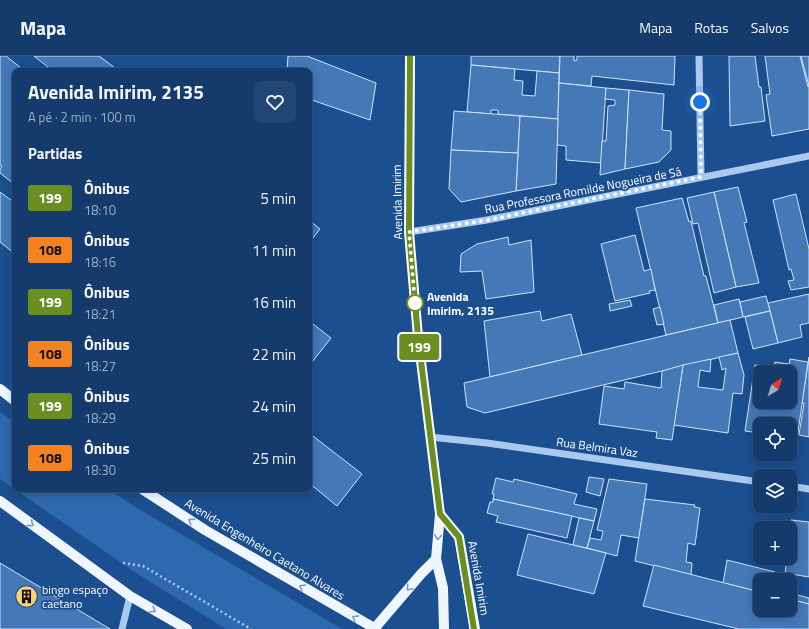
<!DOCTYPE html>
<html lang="pt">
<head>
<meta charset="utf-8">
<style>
  body { margin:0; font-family:"Titillium Web",sans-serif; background:#214673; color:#f1f3f6; height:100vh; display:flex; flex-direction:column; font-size:15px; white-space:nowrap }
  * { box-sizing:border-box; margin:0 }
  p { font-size:13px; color:#9dadc1 }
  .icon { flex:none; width:22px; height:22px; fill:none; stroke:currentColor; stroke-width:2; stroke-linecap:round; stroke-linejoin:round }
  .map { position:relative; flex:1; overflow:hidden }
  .drawer { position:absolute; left:12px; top:12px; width:300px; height:424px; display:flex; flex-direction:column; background:#143b6b; border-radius:8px; box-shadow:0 2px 10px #0003,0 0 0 1px #33557e }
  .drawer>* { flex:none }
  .badge { padding:0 8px; border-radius:3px; font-size:14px; line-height:26px }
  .needle { width:26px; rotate:38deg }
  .tools { position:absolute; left:753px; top:309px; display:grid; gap:8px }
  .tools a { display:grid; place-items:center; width:44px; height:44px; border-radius:8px; background:#143b6b; box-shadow:0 2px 10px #0003,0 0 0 1px #33557e; font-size:20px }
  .you { position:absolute; width:20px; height:20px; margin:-10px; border:3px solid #fff; border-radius:50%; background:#1a73e8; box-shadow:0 0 0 6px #1a73e833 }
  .map>.badge { position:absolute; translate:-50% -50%; box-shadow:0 0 0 2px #fff }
  h2 { padding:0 16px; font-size:15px; line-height:36px }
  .round { display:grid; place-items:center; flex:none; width:42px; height:42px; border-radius:8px; background:#214673 }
  .head { display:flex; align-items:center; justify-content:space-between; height:68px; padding:0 16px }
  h1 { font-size:19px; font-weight:700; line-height:30px }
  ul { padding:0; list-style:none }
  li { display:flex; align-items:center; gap:12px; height:52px; padding:0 16px }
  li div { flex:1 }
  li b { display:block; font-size:15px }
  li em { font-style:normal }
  li .badge { min-width:44px; font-weight:700; text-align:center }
  header { display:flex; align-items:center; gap:24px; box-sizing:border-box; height:56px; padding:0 20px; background:#143b6b; border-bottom:1px solid #33557e }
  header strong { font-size:19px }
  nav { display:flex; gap:22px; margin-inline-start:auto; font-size:14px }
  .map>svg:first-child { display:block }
  .green { fill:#2e69ad }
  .building { fill:#4478b7; stroke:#cfe3fa; fill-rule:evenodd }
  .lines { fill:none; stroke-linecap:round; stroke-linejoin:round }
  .path { stroke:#a9c9ee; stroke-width:2.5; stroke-dasharray:2 3; stroke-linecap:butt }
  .minor { stroke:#a9c9ee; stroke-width:7 }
  .major { stroke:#f0f6ff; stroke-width:10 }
  .oneway { stroke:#7b9ac1 }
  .line-casing { stroke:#fff; stroke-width:9 }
  .line { stroke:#6b8e23; stroke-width:6 }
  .walk { stroke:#fff; stroke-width:4; stroke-dasharray:0 7.2 }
  .stop-dot { fill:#fff; stroke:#6b8e23; stroke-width:2 }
  .labels { text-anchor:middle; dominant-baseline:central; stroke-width:3.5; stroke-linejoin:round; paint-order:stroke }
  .street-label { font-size:12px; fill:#fff; stroke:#1b4f8f }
  .stop-label { font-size:12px; font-weight:bold; fill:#fff; stroke:#1b4f8f; text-anchor:start }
  .poi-label { font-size:12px; fill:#fff; stroke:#1b4f8f; text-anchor:start }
</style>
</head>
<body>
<header>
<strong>Mapa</strong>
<nav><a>Mapa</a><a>Rotas</a><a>Salvos</a></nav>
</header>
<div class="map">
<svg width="809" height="573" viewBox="0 0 809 573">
  <rect width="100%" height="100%" fill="#1b4f8f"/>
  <polygon class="green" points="0,356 15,367 15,433 108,433 137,452 342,573 226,573 136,517 0,423"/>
  <g class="building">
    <polygon points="0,0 6,0 25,15 15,15 15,126 14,128 0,117 0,113 2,110 0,109"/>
    <polygon points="34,0 99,0 119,15 53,15"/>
    <polygon points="288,0 307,0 376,27 370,64 309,43 309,15 287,15"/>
    <polygon points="471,0 560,0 559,17 471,9"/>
    <polygon points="560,0 574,0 574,5 577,4 577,0 675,0 674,29 592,20 591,30 559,27"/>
    <polygon points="729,0 755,0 759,31 761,31 765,65 730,70"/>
    <polygon points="765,0 800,0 808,31 809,30 809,73 772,80 766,39 770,38"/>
    <polygon points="801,0 809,0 809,30"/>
    <polygon points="471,9 515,13 514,24 523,25 522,39 535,40 537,15 559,17 558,63 498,58 498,54 491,54 491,58 467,56"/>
    <polygon points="559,27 606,32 601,107 566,104 566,90 557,89"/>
    <polygon points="606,32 629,34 625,113 600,119 602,85 606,85 608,50 615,49 615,44 605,43"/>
    <polygon points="629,34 664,38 662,74 671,75 671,94 659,106 625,113"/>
    <polygon points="454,55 520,60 518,97 451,94"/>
    <polygon points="520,60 558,63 556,128 516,135"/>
    <polygon points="451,94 518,97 516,135 461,146 449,133"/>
    <polygon points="738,131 747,166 744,167 759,227 736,231 714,136"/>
    <polygon points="0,136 15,147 15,198 0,186"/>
    <polygon points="714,136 736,231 714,237 698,167 693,168 687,142"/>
    <polygon points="796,138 809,193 809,231 791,234 788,225 794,224 791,213 789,214 773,144"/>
    <polygon points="682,142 689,166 691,165 704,220 706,220 718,267 666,279 636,152"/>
    <polygon points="309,164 320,173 309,187"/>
    <polygon points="635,179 644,215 651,213 655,234 649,235 650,237 615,245 601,188"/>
    <polygon points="508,181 509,189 531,184 534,236 486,243 482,215 460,216 461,198 477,188"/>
    <polygon points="809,238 809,267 800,269 802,281 778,287 768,247"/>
    <polygon points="766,240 770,255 743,261 740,246"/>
    <polygon points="739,243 743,261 718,267 714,249"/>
    <polygon points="630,244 632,250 610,255 609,248"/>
    <polygon points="660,251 664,268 657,269 653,253"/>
    <polygon points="540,255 542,265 571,258 582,299 490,321 484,265"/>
    <polygon points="770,255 778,287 753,293 745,261"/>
    <polygon points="730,264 738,297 485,357 467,351 464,327"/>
    <polygon points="309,265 331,282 309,310"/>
    <polygon points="738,297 744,319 742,338 733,337 728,377 674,369 683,309 711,303 710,316 700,314 698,331 723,334 726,312 722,314 719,301"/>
    <polygon points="809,301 809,381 799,379 804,347 802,347"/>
    <path d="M790,303l18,3 -11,77 -7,-1v-14h-30v9l-15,-2 10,-66 19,2 1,-5 14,2zM760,316h30v30h-30z"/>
    <polygon points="683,309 672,384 656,382 657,376 599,368 604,330 624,333 625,326 661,332 662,315"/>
    <polygon points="309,377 362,418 337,450 309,427"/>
    <polygon points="589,421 604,423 600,440 586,436"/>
    <polygon points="496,422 513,426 514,423 577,438 574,448 597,453 594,465 493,443 494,438 492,438"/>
    <polygon points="609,423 647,428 639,482 621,479 617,500 587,492 590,482 601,484 603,475 597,474"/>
    <polygon points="493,443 572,460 567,482 496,466 498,460 487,457 490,446 493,446"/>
    <polygon points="645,443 695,449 694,451 700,452 695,489 688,487 686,506 692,507 691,519 635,505"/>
    <polygon points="579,462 594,465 587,492 573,489"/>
    <polygon points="791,464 809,466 809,521 785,517 787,502 790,502"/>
    <polygon points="528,478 606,497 594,538 517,519"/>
    <polygon points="727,504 775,516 774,524 760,524 760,536 723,527"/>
    <polygon points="0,507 110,573 0,573"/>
    <polygon points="654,509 760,536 760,554 790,554 790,543 809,548 809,573 739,573 643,550"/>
    <polygon points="794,538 809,542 809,548 794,544"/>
  </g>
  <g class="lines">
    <polyline class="path" points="123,507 143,510 251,573"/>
    <g class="minor">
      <polyline points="699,0 701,121"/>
      <polyline points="409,176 487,164 809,100"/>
      <polyline points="430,381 487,387 760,426"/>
      <polyline points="790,430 809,433"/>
      <polyline points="122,573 130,540"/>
    </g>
    <g class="major">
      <polyline points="410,0 409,176 418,281 440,458 436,503 443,532 444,573"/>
      <polyline points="0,333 15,345"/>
      <polyline points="142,433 205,474 376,573"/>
      <polyline points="0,445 130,540 187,573"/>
      <polyline points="440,458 459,481 475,573"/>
      <polyline points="374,573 421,518 436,503"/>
    </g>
  </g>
  <defs><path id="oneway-chevron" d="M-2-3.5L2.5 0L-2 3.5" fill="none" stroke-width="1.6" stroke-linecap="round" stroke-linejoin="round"/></defs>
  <g class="oneway">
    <use href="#oneway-chevron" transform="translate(191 465) rotate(-147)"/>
    <use href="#oneway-chevron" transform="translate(31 468) rotate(36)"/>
    <use href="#oneway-chevron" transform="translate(438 481) rotate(95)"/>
    <use href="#oneway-chevron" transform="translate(302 531) rotate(-150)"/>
    <use href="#oneway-chevron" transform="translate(409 532) rotate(131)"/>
    <use href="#oneway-chevron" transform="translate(153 554) rotate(30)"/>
    <use href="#oneway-chevron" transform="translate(355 562) rotate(-151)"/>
  </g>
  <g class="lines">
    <defs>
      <polyline id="line" points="410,0 409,176 418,281 440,458 459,481 474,573"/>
    </defs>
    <use href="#line" class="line-casing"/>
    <use href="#line" class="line"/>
    <polyline class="walk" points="415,247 409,176 488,164 701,121 700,46"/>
  </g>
  <defs>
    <symbol id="building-disc" viewBox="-11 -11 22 22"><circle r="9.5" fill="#ffd166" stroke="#1b4f8f"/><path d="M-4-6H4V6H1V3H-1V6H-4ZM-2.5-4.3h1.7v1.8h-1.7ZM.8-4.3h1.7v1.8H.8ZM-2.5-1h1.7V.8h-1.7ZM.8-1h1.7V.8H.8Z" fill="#111"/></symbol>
  </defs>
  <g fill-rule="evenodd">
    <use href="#building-disc" x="14" y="528" width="25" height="25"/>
  </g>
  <circle class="stop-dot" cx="415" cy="247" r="8"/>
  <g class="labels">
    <g class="street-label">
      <text transform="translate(583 134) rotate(-11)">Rua Professora Romilde Nogueira de Sá</text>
      <text transform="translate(397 146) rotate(-91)">Avenida Imirim</text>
      <text transform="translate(597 391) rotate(8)">Rua Belmira Vaz</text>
      <text transform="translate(265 493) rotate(31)">Avenida Engenheiro Caetano Alvares</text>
      <text transform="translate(479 522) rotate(80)">Avenida Imirim</text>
    </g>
    <g class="stop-label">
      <text x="427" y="240">Avenida<tspan x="427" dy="14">Imirim, 2135</tspan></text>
    </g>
    <g class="poi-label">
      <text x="42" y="533">bingo espaço<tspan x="42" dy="14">caetano</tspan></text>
    </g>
  </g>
</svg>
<div class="tools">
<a><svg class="needle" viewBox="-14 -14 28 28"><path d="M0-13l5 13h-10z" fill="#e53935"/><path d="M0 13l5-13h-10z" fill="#9dadc1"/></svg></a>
<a><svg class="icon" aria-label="locate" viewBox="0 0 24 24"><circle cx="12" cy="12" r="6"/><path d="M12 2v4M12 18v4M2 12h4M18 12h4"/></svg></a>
<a><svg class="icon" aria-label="layers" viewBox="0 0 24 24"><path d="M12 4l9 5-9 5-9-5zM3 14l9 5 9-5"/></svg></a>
<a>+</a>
<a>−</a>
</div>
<div class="you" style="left:700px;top:46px"></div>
<b class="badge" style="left:419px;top:291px;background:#6b8e23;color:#fff">199</b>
<section class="drawer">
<div class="head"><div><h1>Avenida Imirim, 2135</h1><p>A pé · 2 min · 100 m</p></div><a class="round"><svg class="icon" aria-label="heart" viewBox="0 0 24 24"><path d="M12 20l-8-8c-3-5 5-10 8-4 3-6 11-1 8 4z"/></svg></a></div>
<h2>Partidas</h2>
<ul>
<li><span class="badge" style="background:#6b8e23;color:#fff">199</span><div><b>Ônibus</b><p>18:10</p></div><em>5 min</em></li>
<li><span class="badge" style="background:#f58220;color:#111">108</span><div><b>Ônibus</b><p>18:16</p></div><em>11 min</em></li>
<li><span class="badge" style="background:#6b8e23;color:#fff">199</span><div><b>Ônibus</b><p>18:21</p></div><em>16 min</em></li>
<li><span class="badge" style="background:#f58220;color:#111">108</span><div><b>Ônibus</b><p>18:27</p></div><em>22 min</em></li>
<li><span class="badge" style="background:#6b8e23;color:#fff">199</span><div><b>Ônibus</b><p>18:29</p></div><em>24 min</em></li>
<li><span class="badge" style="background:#f58220;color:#111">108</span><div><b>Ônibus</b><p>18:30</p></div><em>25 min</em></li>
</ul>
</section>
</div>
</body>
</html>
